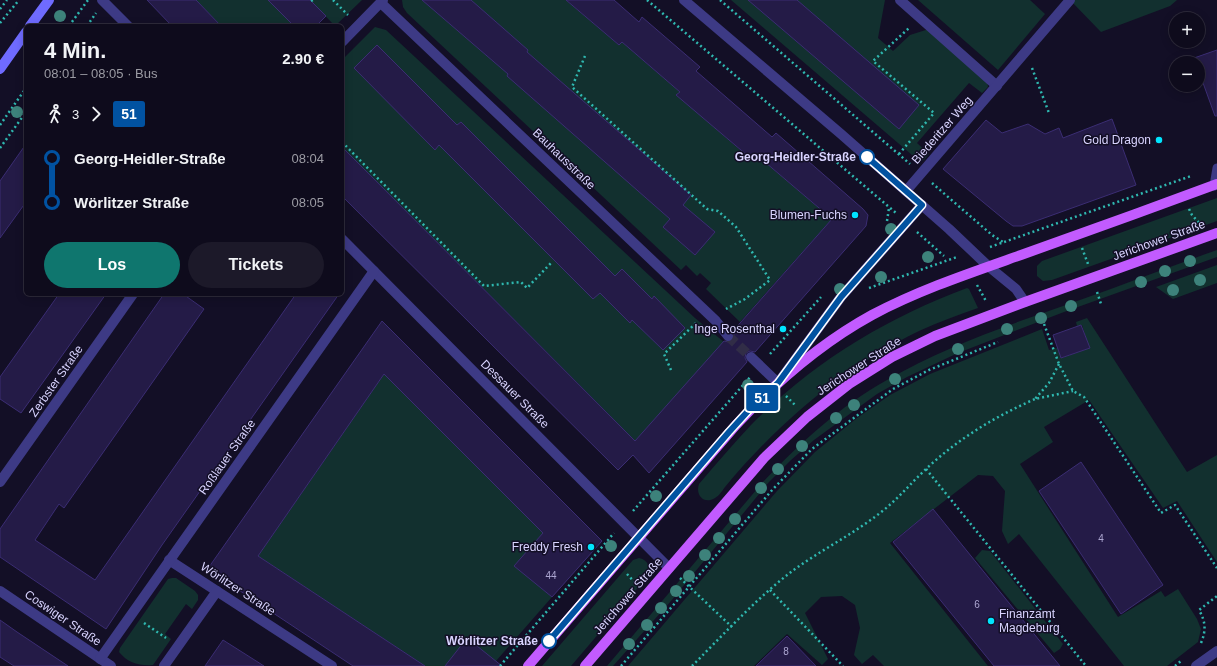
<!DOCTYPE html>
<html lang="de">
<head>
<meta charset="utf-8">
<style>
  body { margin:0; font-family:Helvetica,sans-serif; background:#1c1929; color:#f1f3f6; height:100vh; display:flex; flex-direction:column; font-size:15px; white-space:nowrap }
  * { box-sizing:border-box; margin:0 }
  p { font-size:13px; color:#9b9ba3 }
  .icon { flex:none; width:22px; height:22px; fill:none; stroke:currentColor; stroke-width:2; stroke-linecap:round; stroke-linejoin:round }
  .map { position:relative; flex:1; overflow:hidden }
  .panel { position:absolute; left:24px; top:24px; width:320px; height:272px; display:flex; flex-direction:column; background:#0e0b1c; border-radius:6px; box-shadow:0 2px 10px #0003,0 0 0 1px #2e2b3b }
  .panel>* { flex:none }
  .badge { padding:0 8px; border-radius:3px; font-size:14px; line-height:26px }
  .fabs { position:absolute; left:1169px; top:12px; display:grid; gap:8px }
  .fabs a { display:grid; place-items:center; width:36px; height:36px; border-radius:50%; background:#0e0b1c; box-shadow:0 2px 10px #0003,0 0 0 1px #2e2b3b; font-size:20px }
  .map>.badge { position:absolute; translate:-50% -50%; box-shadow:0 0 0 2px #fff }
  .legs { display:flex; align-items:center; gap:6px; height:44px; padding:0 20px; font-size:13px }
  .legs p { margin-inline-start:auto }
  .headline { display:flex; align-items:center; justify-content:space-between; height:68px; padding:0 20px }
  h1 { font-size:22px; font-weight:700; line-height:30px }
  .cta { display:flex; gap:8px; margin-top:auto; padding:8px 20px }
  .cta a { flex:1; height:46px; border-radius:24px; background:#0f766e; color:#fff; font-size:16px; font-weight:700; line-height:46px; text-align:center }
  .cta a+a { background:#1c1929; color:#f1f3f6 }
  ul { padding:0 20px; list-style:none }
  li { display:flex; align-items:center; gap:14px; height:44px; font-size:15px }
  li i { display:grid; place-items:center; width:6px; height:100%; margin:0 5px; background:currentColor }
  li i::after { content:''; width:10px; height:10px; margin:-5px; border:3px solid; border-radius:50%; background:#0e0b1c }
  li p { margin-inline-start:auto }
  li:first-child i { background:linear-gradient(#0000 50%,currentColor 0) }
  li:last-child i { background:linear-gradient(currentColor 50%,#0000 0) }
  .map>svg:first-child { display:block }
  .green { fill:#12302f }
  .building { fill:#241b47; stroke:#3b2d73 }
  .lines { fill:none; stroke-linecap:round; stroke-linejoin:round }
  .minor-tunnel { stroke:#312d47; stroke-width:10; stroke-dasharray:10 5; stroke-linecap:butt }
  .path { stroke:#2fb8b0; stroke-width:2.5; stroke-dasharray:2 3; stroke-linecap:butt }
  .service { stroke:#3d3a85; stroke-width:9 }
  .minor { stroke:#3d3a85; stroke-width:10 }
  .tertiary { stroke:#3d3a85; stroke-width:10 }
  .secondary { stroke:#6f6bff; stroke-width:10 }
  .primary { stroke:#c25bff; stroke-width:10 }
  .tree { fill:#3d827b }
  .line-1-casing { stroke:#fff; stroke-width:9 }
  .line-1 { stroke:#0152a1; stroke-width:6 }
  .poi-dot { fill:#00e5ff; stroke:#130f26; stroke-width:1.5 }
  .stop-1-dot { fill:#fff; stroke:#0152a1; stroke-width:2 }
  .labels { text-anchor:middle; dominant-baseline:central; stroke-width:3; stroke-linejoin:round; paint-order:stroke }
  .number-label { font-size:10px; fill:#aca6d1 }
  .street-label { font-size:12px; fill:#d9d4ff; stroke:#130f26 }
  .poi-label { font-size:12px; fill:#d9d4ff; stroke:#130f26; text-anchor:end }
  .stop-label { font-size:12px; font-weight:bold; fill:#d9d4ff; stroke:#130f26; text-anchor:end }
</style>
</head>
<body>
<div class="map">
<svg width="1217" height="666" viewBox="0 0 1217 666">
  <rect width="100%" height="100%" fill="#130f26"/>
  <g class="green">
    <polygon points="196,0 278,0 273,5 294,26 221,26"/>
    <polygon points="310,0 362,0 335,26"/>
    <polygon points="402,0 566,0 619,45 622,42 680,92 677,95 754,162 759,157 832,219 740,322 706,289 711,283 700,273 697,276 686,265 681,270 407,13 403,7"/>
    <polygon points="731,0 885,0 878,38 893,51 910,35 929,29 987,80 988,87 982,93 969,83 917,143 929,154 924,160 919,161"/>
    <polygon points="918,0 1030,0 1045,14 998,70"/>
    <polygon points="1070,0 1177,0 1170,6 1101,32"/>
    <polygon points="375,27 386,30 695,318 724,342 635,441 342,147 342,60"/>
    <polygon points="1217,198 1217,221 1052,280 1043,281 1037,276 1037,266 1042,261"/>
    <path d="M1217,250v7l-153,55 -106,41 -51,24 -30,17 -63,46 -23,20 -22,22 -98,119 -58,65h-6l156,-184c37,-39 77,-76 124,-102 60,-35 128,-57 193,-80 46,-16 91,-34 137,-50z"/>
    <polygon points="1217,265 1217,283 1173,299 1156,287"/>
    <path d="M967,288l2,1 9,19c-20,7 -39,14 -59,23 -76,37 -140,91 -194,156 -3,4 -6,9 -10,11 -11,7 -20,-3 -16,-14 17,-20 34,-40 52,-59 61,-62 135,-107 216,-137z"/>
    <polygon points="1087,318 1187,472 1217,455 1217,562 1177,501 1163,508 1089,400 1044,427 1053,442 1020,464 1118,617 1161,591 1165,597 1178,589 1197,619 1201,629 1198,642 1167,666 1124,666 1019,534 1008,544 1002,531 1005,491 993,476 978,475 890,543 988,666 884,666 873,655 862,664 854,655 860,628 855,605 842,596 821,597 805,613 828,659 822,665 787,634 754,666 628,666 777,491 815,452 857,418 890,395 930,374 1042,329 1049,350 1057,348 1062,358 1089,348 1082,325 1077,326 1076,322"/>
    <polygon points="384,374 543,533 515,566 552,597 496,661 445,666 425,666 258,556"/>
    <polygon points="982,550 990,551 1063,644 1060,649 1054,653 975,558"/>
    <path d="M639,558c10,2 12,11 8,19l-76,89h-29l91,-106z"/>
    <path d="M172,578h4l19,13 3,4v5l-6,9 -6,-5 -21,30 6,5 -18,26c-14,1 -25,-2 -34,-13l1,-4 48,-69z"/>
  </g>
  <g class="building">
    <polygon points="147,0 196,0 221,26 172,26"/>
    <polygon points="268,0 310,0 326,16 316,26 294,26"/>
    <polygon points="422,0 471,0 528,50 527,52 691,195 683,205 715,232 695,255 663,227 670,219 507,76 508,74"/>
    <polygon points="566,0 614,0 639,22 642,17 700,67 696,71 772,137 776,133 863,209 868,215 866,226 755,352 750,351 746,353 745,358 747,362 649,473 633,455 618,470 342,196 342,147 635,441 724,341 729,342 732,341 734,335 733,331 832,219 759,157 755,162 676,95 680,92 622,42 619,45"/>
    <polygon points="748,0 797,0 919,105 899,129"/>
    <polygon points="377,45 457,125 461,122 615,276 622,269 652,299 654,296 685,328 663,350 632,320 630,323 600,293 593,299 439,145 435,150 354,68"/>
    <polygon points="1217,50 1217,116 1215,116 1198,69 1198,63 1196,63 1194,58"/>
    <polygon points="1112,119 1136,185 1022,226 1013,226 1006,221 943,169 986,120 1002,133 1028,124 1045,134 1059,128 1063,138"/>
    <polygon points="26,144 26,202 0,238 0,181"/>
    <polygon points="59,294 106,294 21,413 0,399 0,377"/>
    <polygon points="164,294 183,294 204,309 64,508 59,504 35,540 95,580 296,294 339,294 162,545 106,629 0,557 0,529"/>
    <polygon points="382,321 602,541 552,597 514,566 543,533 384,374 258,556 425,666 353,666 243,593 209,567"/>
    <polygon points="1081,325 1090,348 1061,358 1053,335"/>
    <polygon points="1081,462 1163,585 1121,614 1039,491"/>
    <polygon points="933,509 1060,666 994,666 893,542"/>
    <polygon points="0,620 17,632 68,666 14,666 0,657"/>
    <polygon points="787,636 816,666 756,666"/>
    <polygon points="467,638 502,666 445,666"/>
    <polygon points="223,640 264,666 205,666"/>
  </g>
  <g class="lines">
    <polyline class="minor-tunnel" points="728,336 751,357"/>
    <g class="path">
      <polyline points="333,0 348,15"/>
      <polyline points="647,0 896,213"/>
      <polyline points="720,0 910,164"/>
      <polyline points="311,1 313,0"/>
      <polyline points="0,9 7,0"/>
      <polyline points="0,23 19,0"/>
      <polyline points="69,26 88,0"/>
      <polyline points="87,26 96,13"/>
      <polyline points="585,56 572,87 707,209 718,211 736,227 770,280 745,299 726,309"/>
      <polyline points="1032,68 1049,113"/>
      <polyline points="0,125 26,88"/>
      <polyline points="342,142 484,286 521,282 527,288 551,263"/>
      <polyline points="0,148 26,112"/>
      <polyline points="899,154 934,113 873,61 909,28"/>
      <polyline points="932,183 992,235 1003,242"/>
      <polyline points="1189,209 1192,215 1200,224"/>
      <polyline points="887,221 889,208"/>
      <polyline points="917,232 944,256"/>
      <polyline points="990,247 1191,176"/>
      <polyline points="1082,248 1088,264"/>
      <polyline points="977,285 986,301"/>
      <polyline points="869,288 957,257"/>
      <polyline points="1097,292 1101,304"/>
      <polyline points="1044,324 1059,364 1073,391 1084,397 1161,513 1175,505 1217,568"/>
      <polyline points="770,354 821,297"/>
      <polyline points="1059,364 1049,383 1035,399 1073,391"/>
      <polyline points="671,370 664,354 697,322"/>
      <polyline points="786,396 796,406"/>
      <polyline points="926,469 1086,666"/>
      <polyline points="633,511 751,376"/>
      <polyline points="627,574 637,585"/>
      <polyline points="680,578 732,627"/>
      <polyline points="770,590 843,666"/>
      <polyline points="144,623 166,638"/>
      <path d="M1201,643c5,-12 5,-21 -2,-33l18,-14"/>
      <polyline points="500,666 614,533"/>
      <polyline points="621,666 773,489 812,449 893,389 929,370 998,342"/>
      <path d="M692,666c31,-31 64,-67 99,-94 28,-21 61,-37 89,-59 17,-13 30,-29 46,-44 32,-30 68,-52 109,-70"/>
      <polyline points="1175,666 1181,661"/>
    </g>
    <polyline class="service" points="1214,186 1217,168"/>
    <g class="minor">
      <polyline points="102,0 128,26"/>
      <polyline points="900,0 997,86"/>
      <polyline points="381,3 716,321 728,336"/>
      <polyline points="342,42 383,0"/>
      <polyline points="906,191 1070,0"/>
      <polyline points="342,239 669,568"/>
      <polyline points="751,357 778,383 841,297 922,205"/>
      <polyline points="0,482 133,294"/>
      <polyline points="169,560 332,666"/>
      <polyline points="0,591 111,666"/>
      <polyline points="100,659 374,271"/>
      <polyline points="164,666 217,591"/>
      <polyline points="1196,666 1217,651"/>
    </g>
    <polyline class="tertiary" points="684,0 841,134 949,229 988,266 1016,289 1025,302"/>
    <g class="secondary">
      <polyline points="30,26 49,0"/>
      <polyline points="0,69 26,32"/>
    </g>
    <g class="primary">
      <path d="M528,666l208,-241c39,-42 85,-82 136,-110 47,-25 98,-42 149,-60 65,-23 131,-47 196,-71"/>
      <polyline points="585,666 764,458 807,417 849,384 892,357 935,336 1025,302 1217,233"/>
    </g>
  </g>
  <g class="tree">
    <circle cx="60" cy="16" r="6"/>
    <circle cx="17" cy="112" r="6"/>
    <circle cx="891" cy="229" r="6"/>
    <circle cx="928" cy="257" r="6"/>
    <circle cx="1190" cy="261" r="6"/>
    <circle cx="1165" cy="271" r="6"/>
    <circle cx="881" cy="277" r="6"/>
    <circle cx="1200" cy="280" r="6"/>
    <circle cx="1141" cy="282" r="6"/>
    <circle cx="840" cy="289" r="6"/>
    <circle cx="1173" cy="290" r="6"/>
    <circle cx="1071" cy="306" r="6"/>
    <circle cx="1041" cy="318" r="6"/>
    <circle cx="1007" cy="329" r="6"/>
    <circle cx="958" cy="349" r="6"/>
    <circle cx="895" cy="379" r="6"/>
    <circle cx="748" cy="385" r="6"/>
    <circle cx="854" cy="405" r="6"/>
    <circle cx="836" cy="418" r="6"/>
    <circle cx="802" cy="446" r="6"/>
    <circle cx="778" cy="469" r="6"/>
    <circle cx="761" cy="488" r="6"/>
    <circle cx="656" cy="496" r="6"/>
    <circle cx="735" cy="519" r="6"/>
    <circle cx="719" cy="538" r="6"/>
    <circle cx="611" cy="546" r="6"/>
    <circle cx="705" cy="555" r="6"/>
    <circle cx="689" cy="576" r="6"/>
    <circle cx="676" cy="591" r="6"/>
    <circle cx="661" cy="608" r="6"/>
    <circle cx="647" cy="625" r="6"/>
    <circle cx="629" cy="644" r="6"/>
  </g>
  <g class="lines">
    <defs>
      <polyline id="line-1" points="549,641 729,432 749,410 778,383 841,297 922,205 867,157"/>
    </defs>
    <use href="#line-1" class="line-1-casing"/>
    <use href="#line-1" class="line-1"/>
  </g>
  <g class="poi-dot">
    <circle cx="1159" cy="140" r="4"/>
    <circle cx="855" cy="215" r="4"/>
    <circle cx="783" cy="329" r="4"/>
    <circle cx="591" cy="547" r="4"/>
    <circle cx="991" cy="621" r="4"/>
  </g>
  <g class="stop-1-dot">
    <circle cx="867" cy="157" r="7"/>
    <circle cx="549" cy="641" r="7"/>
  </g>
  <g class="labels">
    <g class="number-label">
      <text x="1101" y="538">4</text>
      <text x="551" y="575">44</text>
      <text x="977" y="604">6</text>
      <text x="786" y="651">8</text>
    </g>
    <g class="street-label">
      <text transform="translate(942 130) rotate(-49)">Biederitzer Weg</text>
      <text transform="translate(564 159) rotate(44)">Bauhausstraße</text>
      <text transform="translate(1159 240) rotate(-20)">Jerichower Straße</text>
      <text transform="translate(859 366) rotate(-33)">Jerichower Straße</text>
      <text transform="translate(56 381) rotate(-55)">Zerbster Straße</text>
      <text transform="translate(515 394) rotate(45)">Dessauer Straße</text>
      <text transform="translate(227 457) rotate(-55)">Roßlauer Straße</text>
      <text transform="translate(238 589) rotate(33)">Wörlitzer Straße</text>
      <text transform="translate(628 596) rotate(-49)">Jerichower Straße</text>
      <text transform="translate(63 618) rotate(34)">Coswiger Straße</text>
    </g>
    <g class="poi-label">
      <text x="1151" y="140">Gold Dragon</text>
      <text x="847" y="215">Blumen-Fuchs</text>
      <text x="775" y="329">Inge Rosenthal</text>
      <text x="583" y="547">Freddy Fresh</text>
      <text x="999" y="614" text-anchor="start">Finanzamt<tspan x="999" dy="14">Magdeburg</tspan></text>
    </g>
    <g class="stop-label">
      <text x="856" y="157">Georg-Heidler-Straße</text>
      <text x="538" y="641">Wörlitzer Straße</text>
    </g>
  </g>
</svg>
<div class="fabs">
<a>+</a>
<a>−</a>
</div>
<b class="badge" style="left:762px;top:398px;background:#0152a1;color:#fff">51</b>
<section class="panel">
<div class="headline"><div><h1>4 Min.</h1><p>08:01 – 08:05 · Bus</p></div><b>2.90 €</b></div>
<div class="legs"><svg class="icon" aria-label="walk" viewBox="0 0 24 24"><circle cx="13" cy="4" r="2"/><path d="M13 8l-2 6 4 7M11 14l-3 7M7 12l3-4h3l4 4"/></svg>3<svg class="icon" aria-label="forward" viewBox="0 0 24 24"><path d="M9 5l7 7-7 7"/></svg><b class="badge" style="background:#0152a1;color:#fff">51</b></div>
<ul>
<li><i style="color:#0152a1"></i><b>Georg-Heidler-Straße</b><p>08:04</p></li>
<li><i style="color:#0152a1"></i><b>Wörlitzer Straße</b><p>08:05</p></li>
</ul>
<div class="cta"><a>Los</a><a>Tickets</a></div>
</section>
</div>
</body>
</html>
